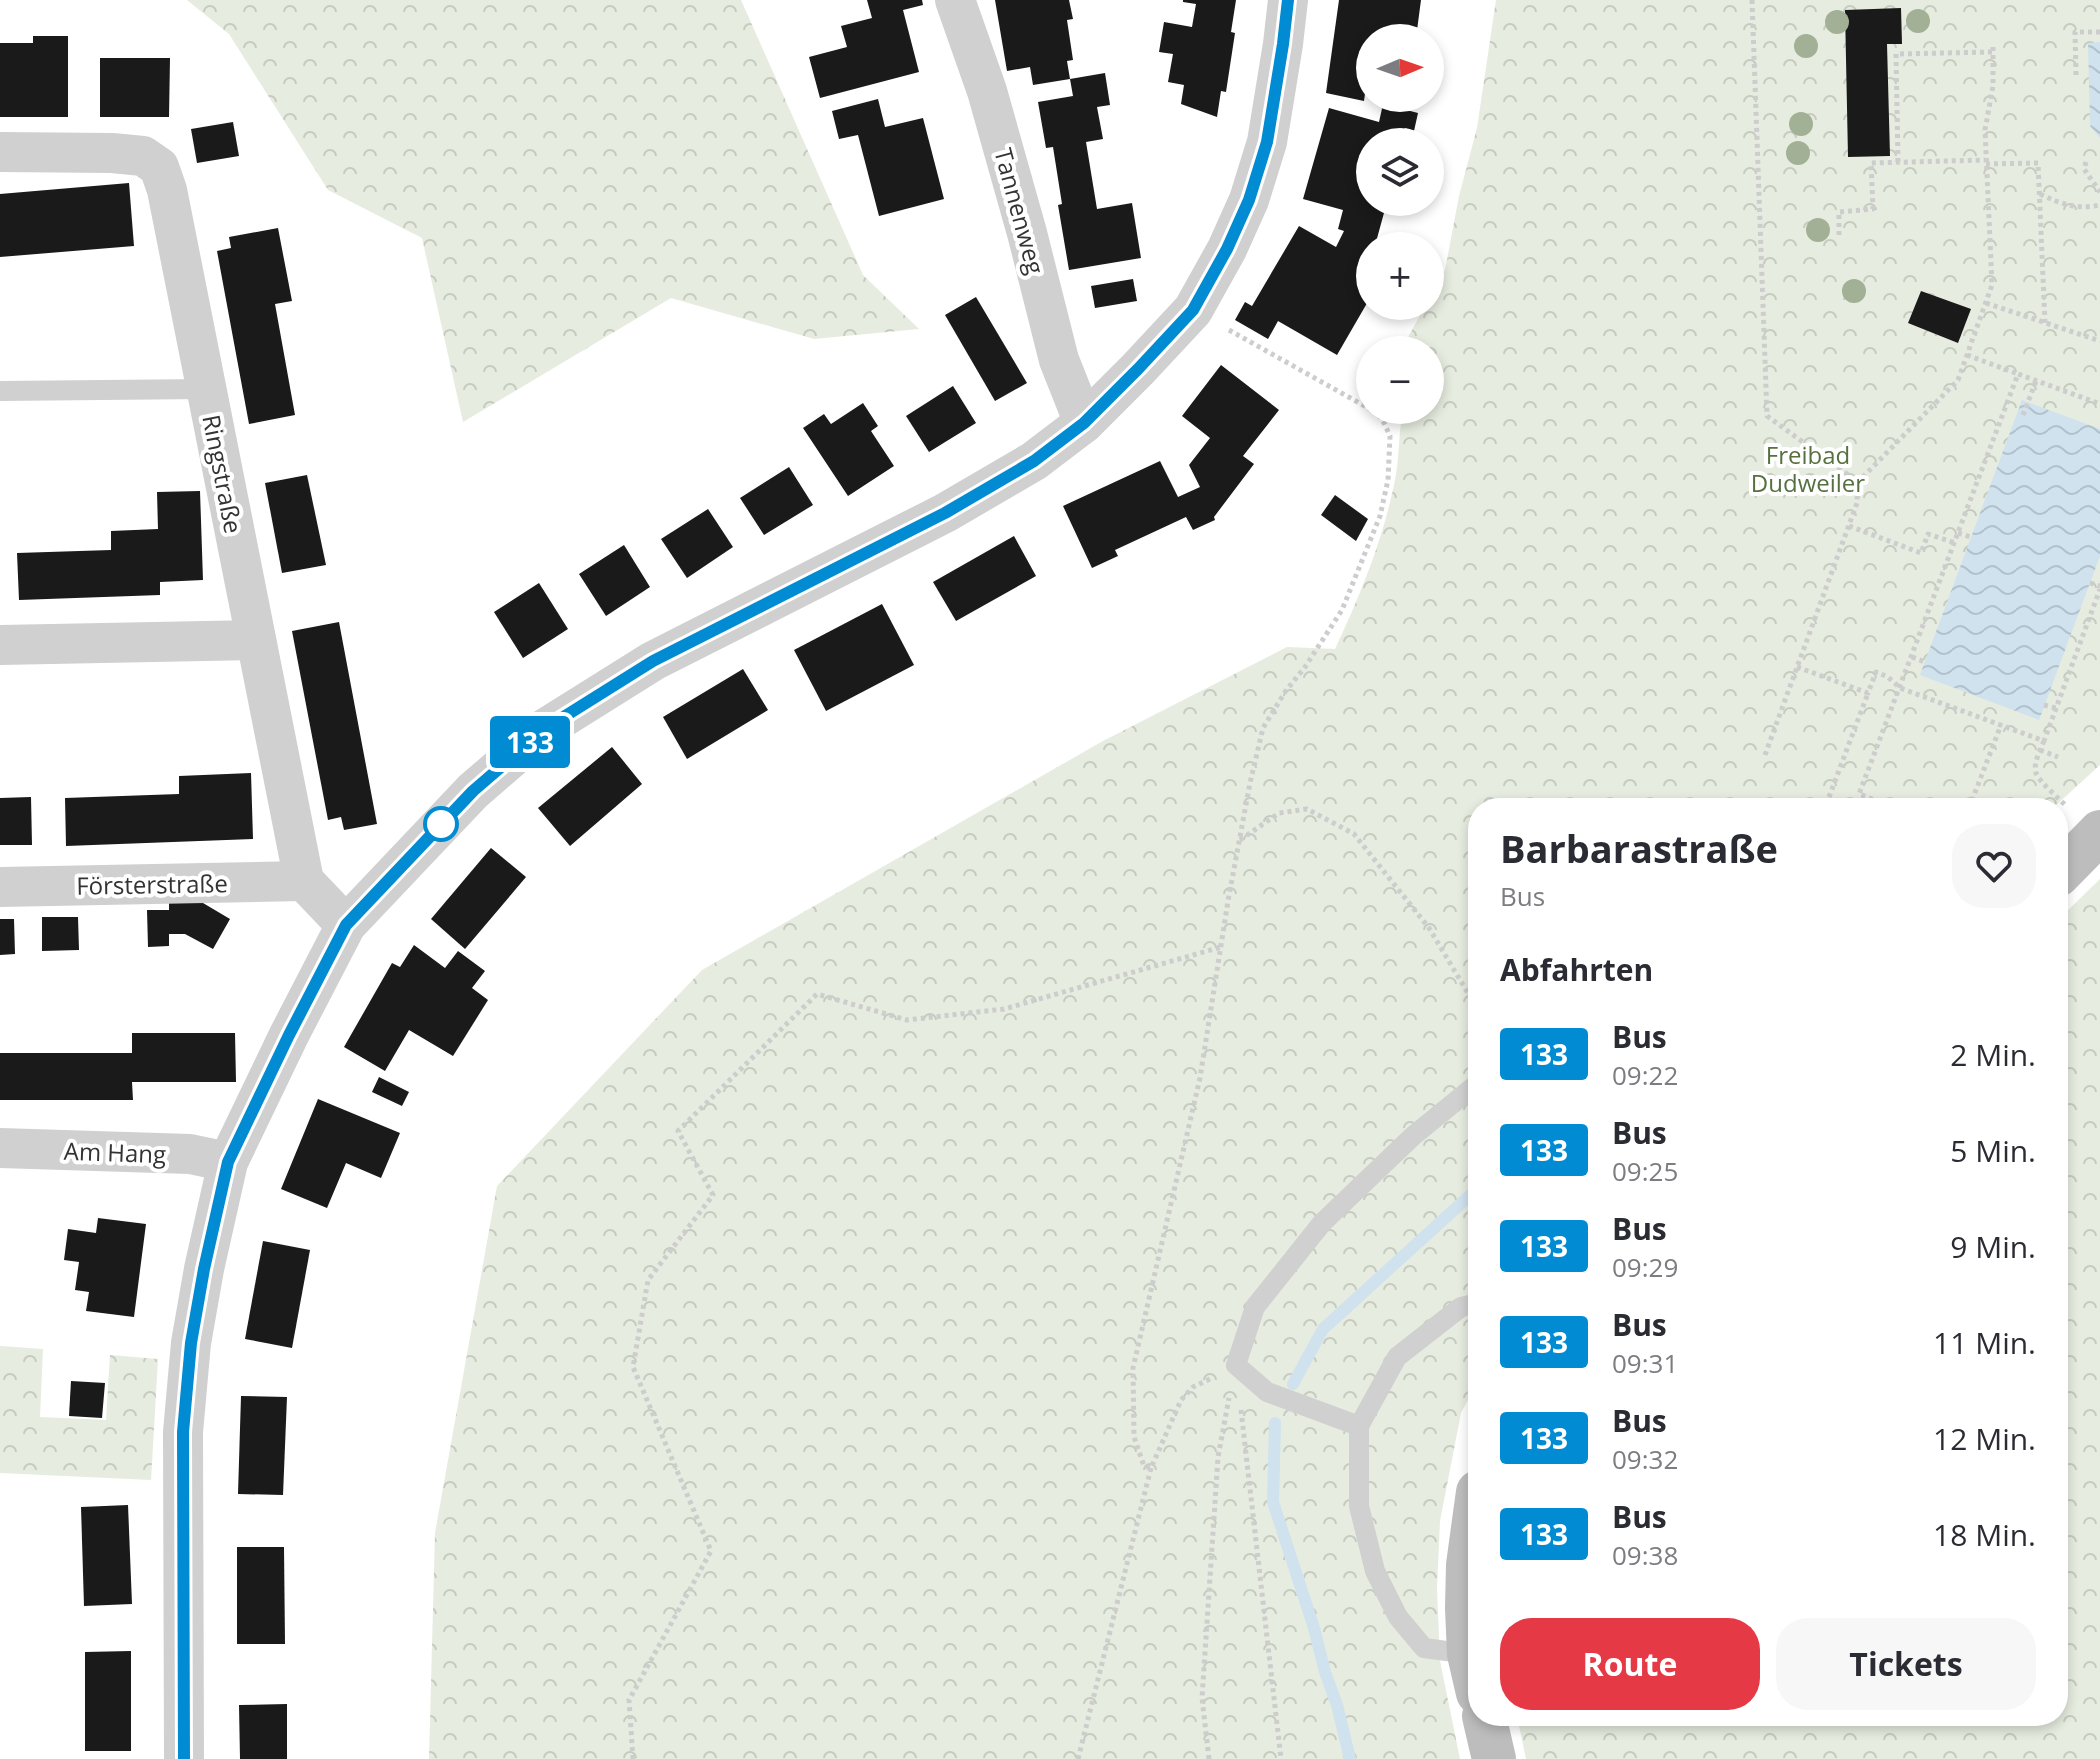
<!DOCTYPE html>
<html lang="de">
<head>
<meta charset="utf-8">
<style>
  body { margin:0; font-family:"Open Sans",sans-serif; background:#f7f7f7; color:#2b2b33; height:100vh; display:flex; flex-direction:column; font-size:30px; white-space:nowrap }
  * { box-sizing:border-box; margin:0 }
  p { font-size:26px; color:#7c7c81 }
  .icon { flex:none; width:44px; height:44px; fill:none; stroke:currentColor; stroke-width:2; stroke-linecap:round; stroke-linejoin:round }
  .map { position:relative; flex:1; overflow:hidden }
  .side { position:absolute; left:1468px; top:798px; width:600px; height:928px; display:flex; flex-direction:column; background:#fff; border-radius:32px; box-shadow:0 4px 12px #0003 }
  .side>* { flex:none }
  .badge { padding:0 16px; border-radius:6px; font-size:28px; line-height:52px }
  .needle { width:52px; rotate:88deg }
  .controls { position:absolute; left:1356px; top:24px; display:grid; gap:16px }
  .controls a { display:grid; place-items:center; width:88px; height:88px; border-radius:50%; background:#fff; box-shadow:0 4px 12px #0003; font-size:40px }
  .map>.badge { position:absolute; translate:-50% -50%; box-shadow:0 0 0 4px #fff }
  h2 { padding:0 32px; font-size:30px; line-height:72px }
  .round { display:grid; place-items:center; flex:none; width:84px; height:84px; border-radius:32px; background:#f7f7f7 }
  .head { display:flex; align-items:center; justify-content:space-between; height:136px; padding:0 32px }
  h1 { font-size:38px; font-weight:700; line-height:60px }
  .primary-button { display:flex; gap:16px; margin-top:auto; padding:16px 32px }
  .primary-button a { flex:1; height:92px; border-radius:32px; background:#e63946; color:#fff; font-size:32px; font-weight:700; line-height:92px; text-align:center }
  .primary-button a+a { background:#f7f7f7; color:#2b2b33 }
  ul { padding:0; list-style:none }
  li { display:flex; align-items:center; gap:24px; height:96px; padding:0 32px }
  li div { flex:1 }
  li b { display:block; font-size:30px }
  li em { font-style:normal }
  li .badge { min-width:88px; font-weight:700; text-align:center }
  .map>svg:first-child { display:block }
  .forest { fill:url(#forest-crowns) }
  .water { fill:url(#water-waves) }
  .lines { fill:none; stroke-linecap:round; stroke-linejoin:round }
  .stream { stroke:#cfe2ee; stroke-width:12 }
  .building { fill:#1a1a1a }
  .path { stroke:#cdcdcd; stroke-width:5; stroke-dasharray:4 4; stroke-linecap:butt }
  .lane { stroke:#d0d0d0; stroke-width:20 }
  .street { stroke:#d0d0d0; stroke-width:40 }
  .secondary { stroke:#bdbdbd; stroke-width:44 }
  .tree { fill:#a2b095 }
  .line-casing { stroke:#fff; stroke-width:18 }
  .line { stroke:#008bd2; stroke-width:12 }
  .stop-dot { fill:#fff; stroke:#008bd2; stroke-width:4 }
  .labels { text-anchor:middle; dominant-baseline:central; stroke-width:8; stroke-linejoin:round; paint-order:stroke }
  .street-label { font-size:24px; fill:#333; stroke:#fff }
  .park-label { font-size:24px; fill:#56703f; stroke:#fff }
</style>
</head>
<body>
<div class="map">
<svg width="2100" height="1759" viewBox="0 0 2100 1759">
  <defs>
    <pattern id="forest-crowns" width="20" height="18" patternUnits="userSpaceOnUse" patternTransform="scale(2)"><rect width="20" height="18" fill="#e6ecdf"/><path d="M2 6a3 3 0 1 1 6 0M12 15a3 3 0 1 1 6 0" fill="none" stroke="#c6cbc0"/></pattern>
    <pattern id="water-waves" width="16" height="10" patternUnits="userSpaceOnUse" patternTransform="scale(2)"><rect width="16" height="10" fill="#cfe2ee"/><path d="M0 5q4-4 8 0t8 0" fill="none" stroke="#b2c2cd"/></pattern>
  </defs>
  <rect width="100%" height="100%" fill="#fff"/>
  <g class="forest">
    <polygon points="187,0 741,0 863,275 919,329 814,339 671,298 463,422 422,238 328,190 229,34"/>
    <path d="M1496,0h604v765l-47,43h-575v573l-17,32 -21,108 -3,68 3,72 20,98h-1031l6,-226 62,-347 205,-216 401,-229 184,-94 48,2c25,-53 47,-107 59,-164 6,-25 4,-51 9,-75h27v-60h-24v-9l19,-35h5v-9l15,-27 14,-74 18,-68z"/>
    <polygon points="2100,879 2100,1759 1526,1759 1517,1716 2058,1716 2058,920"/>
    <polygon points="0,1346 43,1349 40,1417 106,1420 110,1355 158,1359 151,1480 0,1473"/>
  </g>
  <g class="water">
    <polygon points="2100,42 2100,138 2090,126 2088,43"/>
    <polygon points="2022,400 2100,429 2100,556 2039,720 1920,675"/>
  </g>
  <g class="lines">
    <g class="stream">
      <polyline points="1293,1384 1323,1329 1478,1188"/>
      <polyline points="1275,1423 1273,1502 1314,1628 1325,1672 1337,1705 1350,1759"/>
    </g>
  </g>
  <g class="building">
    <polygon points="867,0 922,0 923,5 903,10 919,72 820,98 809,57 847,47 841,26 872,18"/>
    <polygon points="995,0 1069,0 1073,19 1067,20 1073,60 1067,61 1070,79 1033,85 1030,67 1007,71"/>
    <polygon points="1183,0 1236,0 1231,32 1235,33 1226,92 1221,91 1217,117 1181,104 1184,85 1168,82 1173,54 1159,52 1164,22 1192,27 1196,4 1183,2"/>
    <polygon points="1339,0 1421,0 1416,38 1370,38 1370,79 1367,79 1364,101 1326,93"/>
    <polygon points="1901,8 1902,44 1887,44 1890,156 1848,157 1845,10"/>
    <polygon points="33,36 68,36 68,117 0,117 0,43 33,43"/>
    <polygon points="100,58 170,58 169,117 100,117"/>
    <polygon points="1105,73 1110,105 1097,107 1103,139 1086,142 1097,209 1132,203 1141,258 1069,270 1058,205 1062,204 1053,147 1046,148 1038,102 1073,96 1070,79"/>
    <polygon points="878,99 885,127 923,118 944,199 879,216 858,135 839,139 832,111"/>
    <polygon points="1383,104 1418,113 1414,131 1405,128 1401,142 1370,142 1370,202 1387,202 1376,242 1383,246 1370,246 1370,298 1337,355 1278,321 1268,339 1235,320 1245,302 1252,306 1299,226 1336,247 1344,231 1338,229 1343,210 1303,199 1329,108 1379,122"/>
    <polygon points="233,122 239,156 197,163 191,129"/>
    <polygon points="129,183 134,246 0,257 0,194"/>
    <polygon points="278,228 292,301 275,304 295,415 249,424 217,251 231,248 229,237"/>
    <polygon points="1133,279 1137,301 1095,308 1091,286"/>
    <polygon points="1921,291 1971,309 1958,343 1908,323"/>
    <polygon points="976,297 1027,383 995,401 945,315"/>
    <polygon points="1221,365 1279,410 1243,456 1254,464 1214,517 1215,520 1193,530 1186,517 1115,550 1118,556 1092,568 1063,506 1160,461 1178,497 1200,487 1189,465 1210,438 1182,416"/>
    <polygon points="953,386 976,423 929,452 906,416"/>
    <polygon points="863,403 878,426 871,431 894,466 848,496 803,428 824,414 831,424"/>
    <polygon points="789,467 813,505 764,535 740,498"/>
    <polygon points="307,475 326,565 282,573 265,483"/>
    <polygon points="200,491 203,580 160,582 160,595 19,600 17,553 111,550 111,531 158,529 157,492"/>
    <polygon points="1335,495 1368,519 1356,541 1321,515"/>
    <polygon points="708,509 733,547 687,578 661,539"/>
    <polygon points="1014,536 1036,576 956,621 933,582"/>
    <polygon points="624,545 650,587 606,616 579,574"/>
    <polygon points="539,583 568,629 523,658 494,612"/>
    <polygon points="882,604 914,665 826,711 794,650"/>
    <polygon points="339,622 377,824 344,830 341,817 328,820 292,631"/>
    <polygon points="743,669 768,710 687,759 663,717"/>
    <polygon points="612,747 642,784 570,846 538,808"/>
    <polygon points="251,773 253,839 66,846 65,798 179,794 179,776"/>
    <polygon points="31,797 32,845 0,845 0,798"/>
    <polygon points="491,848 526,877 465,949 431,919"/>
    <polygon points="169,900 204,900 203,903 230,919 213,949 185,934 169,934 169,946 148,947 147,910 169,910"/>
    <polygon points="42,917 78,917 79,950 42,951"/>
    <polygon points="0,919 14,919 15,954 0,955"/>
    <polygon points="414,945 445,968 458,951 485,971 472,988 488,1000 453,1056 409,1030 385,1071 344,1047 392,963 400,967"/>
    <polygon points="132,1033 235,1033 236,1082 132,1082 133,1100 0,1100 0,1053 132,1053"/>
    <polygon points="379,1077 409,1092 402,1106 372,1092"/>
    <polygon points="318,1099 400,1133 381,1178 346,1163 327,1208 281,1189"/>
    <polygon points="98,1218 146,1224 134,1317 86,1311 89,1292 75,1290 79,1262 64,1260 68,1229 96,1233"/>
    <polygon points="263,1241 310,1250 292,1348 245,1339"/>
    <polygon points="71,1381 105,1383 102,1418 69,1416"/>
    <polygon points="241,1396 287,1397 283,1495 238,1494"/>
    <polygon points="128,1505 132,1604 84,1606 81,1507"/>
    <polygon points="237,1547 284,1547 285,1644 237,1644"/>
    <polygon points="131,1651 131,1751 85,1751 85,1652"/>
    <polygon points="287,1704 287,1759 240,1759 239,1705"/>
  </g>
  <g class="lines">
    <g class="path">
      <polyline points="1752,0 1767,416 1858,482"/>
      <polyline points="2076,75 2075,32 2100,32"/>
      <polyline points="1898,162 1896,54 1993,52"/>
      <polyline points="2086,162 2084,169 2100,192"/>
      <polyline points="1986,164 2038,163 2045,323"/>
      <path d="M2040,194c21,10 37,16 60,11"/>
      <polyline points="1839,235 1839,212 1873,209 1871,163 1985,160"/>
      <polyline points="1986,303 2100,341"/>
      <polyline points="1229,330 1370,409"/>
      <polyline points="1967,355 2018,374"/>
      <polyline points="2023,415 2036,381"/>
      <polyline points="1849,526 1921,553 1928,534 1955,543"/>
      <polyline points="1958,533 1971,537"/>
      <polyline points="2090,583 2100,586"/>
      <polyline points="1912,657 1925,662"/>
      <polyline points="1797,667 1868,693 1876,672 1888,677 1900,688 2044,741 2100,589"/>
      <polyline points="2044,705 2056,708"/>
      <path d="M2044,741c-4,9 -11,23 -8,32 4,10 24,26 31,34"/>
      <polyline points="2040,750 2058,757"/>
      <polyline points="1765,755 1857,503 1858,482 1958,380 1992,285 1985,130 1993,86 1993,43"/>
      <polyline points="1829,797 1868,693"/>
      <polyline points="1895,808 1859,794 2018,374 2100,404"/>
      <polyline points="1969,808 2001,725"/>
      <polyline points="1240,840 1279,813 1307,809 1354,834 1429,928 1478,1010"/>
      <polyline points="1210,1379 1193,1387 1181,1400 1151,1468 1144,1466 1134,1437 1133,1368 1200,1078 1228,901 1250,783 1263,728 1285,692 1305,667 1342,610 1380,516 1388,480 1390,436 1384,423 1378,414 1371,410"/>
      <polyline points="1241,1410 1281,1759"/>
      <polyline points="633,1759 629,1700 711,1551 633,1367 648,1280 713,1195 678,1131 817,994 907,1020 1004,1009 1221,947"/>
      <polyline points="1078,1759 1151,1468"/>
      <polyline points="1209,1759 1202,1698 1218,1457 1229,1398"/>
    </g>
    <g class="lane">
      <polyline points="0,391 206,389"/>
      <polyline points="1359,1426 1267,1392 1236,1365 1255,1307 1322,1223 1413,1136 1478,1083"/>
      <polyline points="1469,1654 1424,1648 1398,1617 1375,1571 1359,1506 1359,1426 1397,1357 1461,1307 1478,1303"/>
    </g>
    <g class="street">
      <polyline points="955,0 987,91 1027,233 1059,360 1084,423"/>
      <polyline points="0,152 112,153 143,156 159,167 167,190 304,881 346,925"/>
      <polyline points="0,645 256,640"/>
      <polyline points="0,887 304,881"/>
      <polyline points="0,1148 190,1154 228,1162"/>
      <polyline points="184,1759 183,1432 191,1343 204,1269 228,1162 289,1035 346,925 473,791 546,728 653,661 945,513 1034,461 1084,423 1138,369 1193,310 1227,249 1249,200 1267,142 1283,44 1288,0"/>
    </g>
    <g class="secondary">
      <polyline points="2058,875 2100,832"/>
      <polyline points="1478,1492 1468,1565 1467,1608 1469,1654 1478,1693"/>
      <polyline points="1484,1716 1494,1759"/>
    </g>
  </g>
  <g class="tree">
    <circle cx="1918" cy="21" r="12"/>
    <circle cx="1837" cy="22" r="12"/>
    <circle cx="1806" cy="46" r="12"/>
    <circle cx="1801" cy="124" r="12"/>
    <circle cx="1798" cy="153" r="12"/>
    <circle cx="1818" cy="230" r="12"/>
    <circle cx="1854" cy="291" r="12"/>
  </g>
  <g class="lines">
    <defs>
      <polyline id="line" points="184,1759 183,1432 191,1343 204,1269 228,1162 289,1035 346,925 473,791 546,728 653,661 945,513 1034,461 1084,423 1138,369 1193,310 1227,249 1249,200 1267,142 1283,44 1288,0"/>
    </defs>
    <use href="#line" class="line-casing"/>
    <use href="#line" class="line"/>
  </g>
  <circle class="stop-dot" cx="441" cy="824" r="16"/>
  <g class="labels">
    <g class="street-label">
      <text transform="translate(1020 211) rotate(75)">Tannenweg</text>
      <text transform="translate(223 474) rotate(79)">Ringstraße</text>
      <text transform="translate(152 884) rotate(-1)">Försterstraße</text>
      <text transform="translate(115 1152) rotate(2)">Am Hang</text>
    </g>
    <g class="park-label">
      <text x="1808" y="454">Freibad<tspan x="1808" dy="28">Dudweiler</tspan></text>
    </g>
  </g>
</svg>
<div class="controls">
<a><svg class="needle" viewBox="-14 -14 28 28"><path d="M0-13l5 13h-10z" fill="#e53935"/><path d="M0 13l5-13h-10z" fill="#7c7c81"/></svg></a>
<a><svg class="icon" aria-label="layers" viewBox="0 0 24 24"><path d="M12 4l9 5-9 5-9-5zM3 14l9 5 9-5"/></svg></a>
<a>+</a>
<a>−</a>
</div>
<b class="badge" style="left:530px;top:742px;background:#008bd2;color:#fff">133</b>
<section class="side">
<div class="head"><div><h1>Barbarastraße</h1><p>Bus</p></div><a class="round"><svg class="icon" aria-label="heart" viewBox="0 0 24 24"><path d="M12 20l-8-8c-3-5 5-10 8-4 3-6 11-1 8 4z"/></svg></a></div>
<h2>Abfahrten</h2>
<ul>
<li><span class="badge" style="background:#008bd2;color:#fff">133</span><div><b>Bus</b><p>09:22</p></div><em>2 Min.</em></li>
<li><span class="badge" style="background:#008bd2;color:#fff">133</span><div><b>Bus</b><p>09:25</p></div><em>5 Min.</em></li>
<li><span class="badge" style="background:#008bd2;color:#fff">133</span><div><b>Bus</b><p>09:29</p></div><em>9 Min.</em></li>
<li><span class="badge" style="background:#008bd2;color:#fff">133</span><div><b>Bus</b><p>09:31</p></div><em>11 Min.</em></li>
<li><span class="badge" style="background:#008bd2;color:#fff">133</span><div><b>Bus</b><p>09:32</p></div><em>12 Min.</em></li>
<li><span class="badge" style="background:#008bd2;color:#fff">133</span><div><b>Bus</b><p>09:38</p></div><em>18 Min.</em></li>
</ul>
<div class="primary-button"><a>Route</a><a>Tickets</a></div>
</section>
</div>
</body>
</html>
